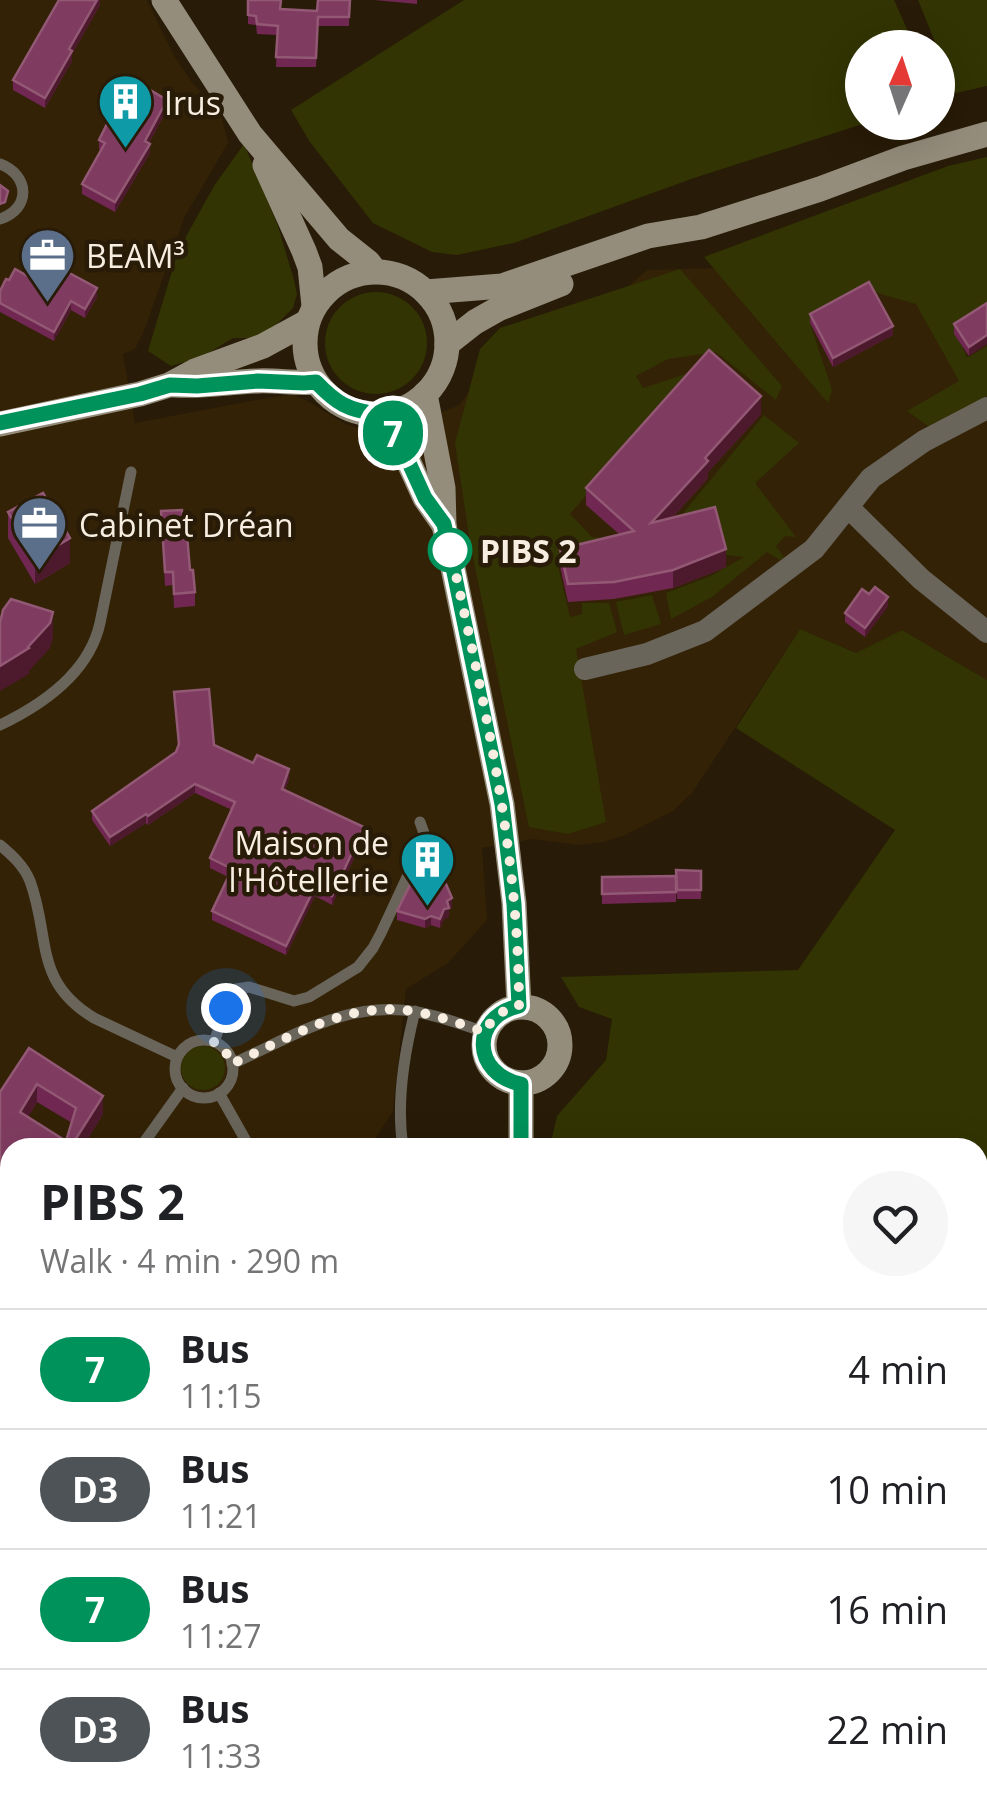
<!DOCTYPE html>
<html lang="en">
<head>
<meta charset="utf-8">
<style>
  body { margin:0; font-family:"Open Sans",sans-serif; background:#f6f6f6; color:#202124; height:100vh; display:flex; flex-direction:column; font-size:38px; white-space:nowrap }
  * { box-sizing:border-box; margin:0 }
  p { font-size:32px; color:#757577 }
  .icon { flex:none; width:55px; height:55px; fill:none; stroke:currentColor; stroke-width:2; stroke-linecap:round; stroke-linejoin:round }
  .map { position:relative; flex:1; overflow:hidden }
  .panel { position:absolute; left:0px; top:1138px; width:988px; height:672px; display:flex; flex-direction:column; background:#fff; border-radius:30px 30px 0 0; box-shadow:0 10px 40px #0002 }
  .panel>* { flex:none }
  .badge { padding:0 20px; border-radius:32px; font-size:35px; line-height:65px }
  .needle { width:65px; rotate:3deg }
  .tools { position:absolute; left:845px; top:30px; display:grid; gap:20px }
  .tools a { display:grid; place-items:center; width:110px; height:110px; border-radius:50%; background:#fff; box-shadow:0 10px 40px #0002; font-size:50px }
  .you { position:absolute; width:50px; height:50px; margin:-25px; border:8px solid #fff; border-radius:50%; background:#1a73e8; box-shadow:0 0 0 15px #1a73e833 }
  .map>.badge { position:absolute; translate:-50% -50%; box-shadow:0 0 0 5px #fff }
  .round { display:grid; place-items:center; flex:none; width:105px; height:105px; border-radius:52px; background:#f6f6f6 }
  .overview { display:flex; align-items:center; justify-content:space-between; height:170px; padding:0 40px }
  h1 { font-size:48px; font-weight:700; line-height:75px }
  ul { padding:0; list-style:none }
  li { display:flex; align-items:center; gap:30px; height:120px; padding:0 40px; border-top:2px solid #e0e0e0 }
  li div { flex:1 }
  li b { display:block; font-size:38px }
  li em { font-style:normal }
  li .badge { min-width:110px; font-weight:700; text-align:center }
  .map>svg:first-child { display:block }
  .built { fill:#332206 }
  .green { fill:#323403 }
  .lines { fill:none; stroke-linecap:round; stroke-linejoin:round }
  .service { stroke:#69655a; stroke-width:11 }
  .minor { stroke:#69655a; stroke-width:22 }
  .secondary { stroke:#958d7c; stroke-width:25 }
  .wall { fill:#702751; fill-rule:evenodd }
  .shaded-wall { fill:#4d192d }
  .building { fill:#7f3c60; stroke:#925874; stroke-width:2.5; fill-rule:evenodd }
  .line-casing { stroke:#fff; stroke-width:22 }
  .line { stroke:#00925b; stroke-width:15 }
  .walk { stroke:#f7eee1; stroke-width:10; stroke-dasharray:0 18 }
  .stop-dot { fill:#fff; stroke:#00925b; stroke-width:5 }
  .labels { text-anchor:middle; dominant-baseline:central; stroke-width:9; stroke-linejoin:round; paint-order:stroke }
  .poi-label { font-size:32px; fill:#f7eee1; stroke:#281b07; text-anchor:start }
  .stop-label { font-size:32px; font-weight:bold; fill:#f7eee1; stroke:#281b07; text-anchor:start }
</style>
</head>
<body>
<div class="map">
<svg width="987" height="1809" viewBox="0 0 987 1809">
  <rect width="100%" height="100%" fill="#281b07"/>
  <polygon class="built" points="0,0 147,0 173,54 193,84 211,101 222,119 228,143 185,216 144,331 135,349 123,354 135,423 272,397 293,395 306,400 345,424 381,434 404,428 459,405 483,374 582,327 647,270 717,268 948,166 987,171 987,680 902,630 856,653 800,629 692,793 673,811 623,836 603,842 578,845 533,839 482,848 487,920 448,963 406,989 393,1111 370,1147 10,1148 10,1535 0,1543"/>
  <g class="green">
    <polygon points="464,0 894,0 915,47 862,48 862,122 866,123 694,178 514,243 457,255 432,252 373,223 310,142 291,110"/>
    <polygon points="918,0 987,0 987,86 956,93"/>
    <polygon points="244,144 278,226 294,280 297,294 293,308 271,330 256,338 233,338 202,357 171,366 148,351 178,251 214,186"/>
    <polygon points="987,157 987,304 954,325 967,358 987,346 987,396 928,426 907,411 959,381 916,304 870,291 810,323 832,390 828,403 704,257 948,166"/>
    <polygon points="680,269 782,386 776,400 716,352 668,359 636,376 643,388 695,371 570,514 592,537 603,538 611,548 558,566 570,617 582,614 582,603 609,603 617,632 576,649 606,822 568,834 529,827 471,548 455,443 480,349 500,328"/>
    <circle cx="376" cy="343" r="51"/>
    <polygon points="764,415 799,443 755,483 796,537 785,536 776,546 784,557 780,560 767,552 712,597 671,619 666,593 711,576 744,557 725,555 680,517"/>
    <polygon points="652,595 661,624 624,635 616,602"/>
    <polygon points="800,629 856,653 902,630 987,680 987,1386 978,1380 978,1148 550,1147 557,1116 606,1060 612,1019 579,1007 561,977 798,970 895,830 736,728"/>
    <circle cx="203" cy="1068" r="22"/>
    <polygon points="0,1773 10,1779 10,1800 43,1800 57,1809 0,1809"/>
  </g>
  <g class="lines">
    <g class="service">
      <path d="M0,164c30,11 31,45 0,55"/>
      <path d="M0,725c44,-21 89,-52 100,-102l31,-151"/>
      <path d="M0,845c12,10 24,21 30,36 21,57 3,100 64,137l83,39"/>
      <circle cx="204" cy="1069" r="29"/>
      <polyline points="214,1042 226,1008 236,989 249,987 294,1001 309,997 358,967 373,948 381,933 422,845 425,836 420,822"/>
      <path d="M232,1064c60,-27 117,-65 185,-52 23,4 46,13 68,20"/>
      <polyline points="219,1093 250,1148"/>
      <polyline points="140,1148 183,1088"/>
      <path d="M403,1148c-7,-45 1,-94 12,-137"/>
      <polyline points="0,1300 10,1288"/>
      <polyline points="0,1326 10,1337"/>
      <polyline points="582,1800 584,1809"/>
      <polyline points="811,1809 812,1800"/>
    </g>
    <g class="minor">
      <polyline points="848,507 921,579 987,632"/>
      <polyline points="585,669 647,654 705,631 814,549 871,478 924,441 987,408"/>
      <polyline points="208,1800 236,1809"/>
      <polyline points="926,1800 967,1809"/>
      <polyline points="348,1809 349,1800"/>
    </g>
    <g class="secondary">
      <polyline points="164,0 250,134 339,239 368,262 375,271"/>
      <polyline points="265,165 304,251 310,267 314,306"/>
      <circle cx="376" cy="343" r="71"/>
      <polyline points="426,292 502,286 648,236 701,227 820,189 903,158 987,134"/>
      <polyline points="447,344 475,322 498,309 561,284"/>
      <path d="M174,385c29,2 56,-3 84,-4 19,-1 39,3 58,1"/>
      <polyline points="425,394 443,488 444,525 502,804 514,903 519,1006"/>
      <polyline points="378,414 399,441 425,498 444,525"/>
      <polyline points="0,424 140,394 169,385 195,371 263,346 307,322"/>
      <circle cx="522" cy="1045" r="38"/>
      <polyline points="521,1148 521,1083"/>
      <polyline points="449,1800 449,1809"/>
    </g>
  </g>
  <g class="wall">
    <polygon points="100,0 100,5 72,54 72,61 45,108 13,90 13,80"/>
    <polygon points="248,0 281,9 317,11 350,0 349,26 318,26 316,67 276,67 277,35 257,34 256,25 248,24"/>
    <polygon points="374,0 417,0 417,4"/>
    <polygon points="167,109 149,143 150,153 115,212 82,194 82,184 101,150 99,149 99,140 111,123"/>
    <polygon points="40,283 97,297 85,318 71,310 54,341 0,312 0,291"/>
    <polygon points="987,303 969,356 954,334 954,324"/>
    <polygon points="810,314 893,335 833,367 810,323"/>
    <polygon points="761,414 708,472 708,478 672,518 726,567 673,588 614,599 568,602 560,566 560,549 619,534 586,505 586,488"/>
    <polygon points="161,511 183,523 195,592 195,606 174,608 173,585 165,586"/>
    <polygon points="8,512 70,563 35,584 8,538"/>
    <polygon points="888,606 865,637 845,622 845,613"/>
    <polygon points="174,692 214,745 289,779 285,790 364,837 332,905 315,896 286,955 212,920 212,911 228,877 210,868 210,858 232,810 195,793 148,825 146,823 110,846 92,820 92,811 176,752 178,746"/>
    <polygon points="701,871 701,899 677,899 676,881 676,902 602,904 602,877 676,876"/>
    <polygon points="452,908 449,909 449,917 444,919 440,928 431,925 425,928 397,920 397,911"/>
    <path d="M29,1048l74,66 -21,34h-72v48l-3,-1 -1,2 -6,-5v-100zM37,1102l35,21 -6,18 -38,-24z"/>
    <polygon points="0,1650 10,1656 10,1696 0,1687"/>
    <polygon points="608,1800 729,1800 727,1809 609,1809"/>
  </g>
  <g class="shaded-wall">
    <polygon points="97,0 100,0 100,5 72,54 72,61 45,108 45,98 69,49"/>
    <polygon points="167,100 167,109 145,150 145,141"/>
    <polygon points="150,144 150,153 115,212 115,202"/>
    <polygon points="97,288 97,297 85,318 85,309"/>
    <polygon points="71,301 71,310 54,341 54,332"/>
    <polygon points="893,326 893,335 833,367 833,358"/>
    <polygon points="987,335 987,344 969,356 969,347"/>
    <polygon points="761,396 761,414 708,472 708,478 651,541 651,523 705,458"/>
    <polygon points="70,538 70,563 35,584 35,559"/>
    <polygon points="726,549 726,567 673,588 673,570"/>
    <polygon points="888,597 888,606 865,637 865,628"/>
    <polygon points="53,612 53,637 50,648 29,671 29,674 0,691 0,666 28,647"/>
    <polygon points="289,769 289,779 282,798 282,789"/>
    <polygon points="195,784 195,793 148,825 148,816"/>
    <polygon points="146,814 146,823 110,846 110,837"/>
    <polygon points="364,827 364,837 332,905 332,896"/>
    <polygon points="315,887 315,896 286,955 286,946"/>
    <polygon points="452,898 452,908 449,909 449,917 444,919 440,928 440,919 447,901"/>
    <polygon points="431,916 431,925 425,928 425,919"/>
    <polygon points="37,1084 37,1102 20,1130 20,1112"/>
    <polygon points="103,1096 103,1114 82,1148 70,1148"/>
    <polygon points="10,1607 10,1629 0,1638 0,1616"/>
    <polygon points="985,1643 985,1652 978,1664 978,1655"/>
    <polygon points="987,1672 987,1690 978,1704 978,1695"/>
  </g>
  <g class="building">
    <polygon points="59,0 97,0 69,49 72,51 45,98 13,80"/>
    <polygon points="248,0 281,0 280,9 317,11 318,0 350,0 349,17 318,17 316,58 276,57 278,26 257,24 256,16 248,15"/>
    <polygon points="135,81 167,100 145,141 150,144 115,202 82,184 105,143 99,140 108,122 111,123"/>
    <polygon points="0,185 8,191 5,202 0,204"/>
    <polygon points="49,262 97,288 85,309 71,301 54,332 0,303 0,291 6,279 9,280 15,269 40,283"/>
    <polygon points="869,282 893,326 833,358 810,314"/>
    <polygon points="987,303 987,335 969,347 954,324"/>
    <polygon points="709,350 761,396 705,458 708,461 651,523 715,507 726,549 673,570 614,582 568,584 560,549 634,531 586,488"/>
    <polygon points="43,493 70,538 35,559 8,512"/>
    <polygon points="182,510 183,523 186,523 190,570 193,570 195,592 174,594 173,572 165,572 161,511"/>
    <polygon points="875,587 888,597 865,628 845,613 862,589 869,594"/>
    <polygon points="11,599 53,612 50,623 28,647 29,648 0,666 0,623 3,610"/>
    <polygon points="209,689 214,745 253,763 257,755 289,769 282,789 364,827 332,896 315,887 286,946 212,911 232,869 210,858 235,802 195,784 148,816 146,814 110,837 92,811 176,752 179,744 174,692"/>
    <polygon points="676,870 701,871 701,890 677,890"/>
    <polygon points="676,876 676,892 602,894 602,877"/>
    <polygon points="413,879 438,888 446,884 452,898 447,901 449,908 444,909 440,919 431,916 425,919 397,911"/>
    <path d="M29,1048l74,48 -33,52h-60v31l-3,-2 -1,2 -6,-5v-82zM37,1084l39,24 -10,33 -46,-29z"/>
    <polygon points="0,1549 10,1559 10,1607 0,1616"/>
    <polygon points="978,1639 985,1643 978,1655"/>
    <polygon points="0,1650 10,1656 10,1674 0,1666"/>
    <polygon points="978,1657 985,1663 982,1666 987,1670 985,1674 987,1681 978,1695"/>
    <polygon points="374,1800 387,1800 386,1809 375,1808"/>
    <polygon points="609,1800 658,1800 659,1807 646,1809 610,1809"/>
    <polygon points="667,1800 727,1800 726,1807 713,1805 713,1807"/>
    <polygon points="760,1800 785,1800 784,1809 759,1809"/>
    <polygon points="540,1801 540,1806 553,1805 554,1809 517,1809 516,1803"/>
  </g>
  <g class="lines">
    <defs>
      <path id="line" d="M0,423l140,-29 30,-9 27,1 61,-5 46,2 12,-1c21,22 32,28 62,32l21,27 26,57 19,26 58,280 12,100 5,102c-49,11 -47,68 2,78v64"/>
    </defs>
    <use href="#line" class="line-casing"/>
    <use href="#line" class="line"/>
    <path class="walk" d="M226,1008l-12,34 9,5 9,17c59,-27 118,-65 185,-52 23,4 46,13 68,20 8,-16 17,-22 34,-26 0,-155 -36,-308 -69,-458v2"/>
  </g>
  <defs>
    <symbol id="building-pin" viewBox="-11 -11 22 30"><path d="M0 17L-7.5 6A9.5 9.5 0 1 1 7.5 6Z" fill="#0f9aa8" stroke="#281b07"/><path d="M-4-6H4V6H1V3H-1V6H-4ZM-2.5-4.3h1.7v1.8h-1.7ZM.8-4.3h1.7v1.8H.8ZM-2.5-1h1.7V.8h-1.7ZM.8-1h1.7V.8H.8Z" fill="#fff"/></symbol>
    <symbol id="office-pin" viewBox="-11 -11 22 30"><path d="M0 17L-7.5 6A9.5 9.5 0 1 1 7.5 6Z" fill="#5c6f8a" stroke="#281b07"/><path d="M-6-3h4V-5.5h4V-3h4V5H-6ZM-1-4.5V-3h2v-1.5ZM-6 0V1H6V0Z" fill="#fff"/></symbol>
  </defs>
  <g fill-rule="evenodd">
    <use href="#building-pin" x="94" y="70" width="63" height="86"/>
    <use href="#office-pin" x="16" y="224" width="63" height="86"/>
    <use href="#office-pin" x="8" y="492" width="63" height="86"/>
    <use href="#building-pin" x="396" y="828" width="63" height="86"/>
  </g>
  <circle class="stop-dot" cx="450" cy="550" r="20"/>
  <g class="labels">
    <g class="poi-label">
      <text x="164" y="102">Irus</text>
      <text x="86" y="255">BEAM³</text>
      <text x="79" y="524">Cabinet Dréan</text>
      <text x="389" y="842" text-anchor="end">Maison de<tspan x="389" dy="37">l'Hôtellerie</tspan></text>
    </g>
    <g class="stop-label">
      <text x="480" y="550">PIBS 2</text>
    </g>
  </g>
</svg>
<div class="tools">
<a><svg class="needle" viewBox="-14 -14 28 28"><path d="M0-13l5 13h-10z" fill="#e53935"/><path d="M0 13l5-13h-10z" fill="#757577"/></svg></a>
</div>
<div class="you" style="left:226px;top:1008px"></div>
<b class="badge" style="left:393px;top:433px;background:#00925b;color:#fff">7</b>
<section class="panel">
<div class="overview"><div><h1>PIBS 2</h1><p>Walk · 4 min · 290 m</p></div><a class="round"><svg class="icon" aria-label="heart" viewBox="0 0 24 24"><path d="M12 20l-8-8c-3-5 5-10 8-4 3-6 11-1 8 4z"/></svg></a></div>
<ul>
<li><span class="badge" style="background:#00925b;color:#fff">7</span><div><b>Bus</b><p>11:15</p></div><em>4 min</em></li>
<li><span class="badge" style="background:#4d5357;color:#fff">D3</span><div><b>Bus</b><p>11:21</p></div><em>10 min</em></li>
<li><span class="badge" style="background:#00925b;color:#fff">7</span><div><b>Bus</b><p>11:27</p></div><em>16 min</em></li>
<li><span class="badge" style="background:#4d5357;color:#fff">D3</span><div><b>Bus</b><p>11:33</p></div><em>22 min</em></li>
</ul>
</section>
</div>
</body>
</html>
